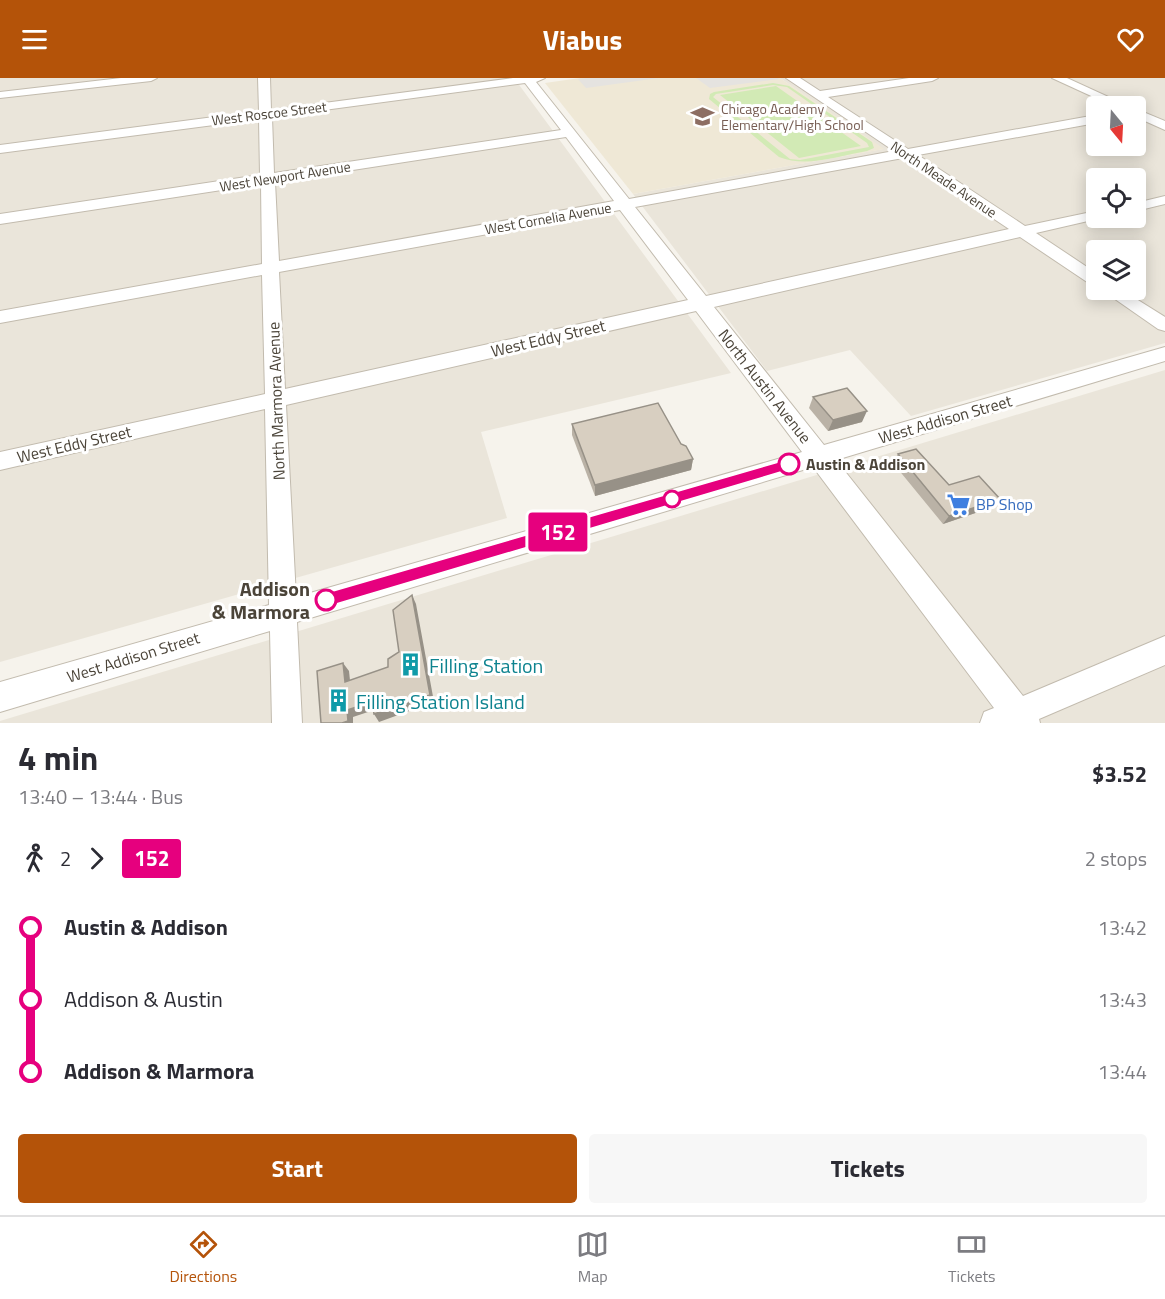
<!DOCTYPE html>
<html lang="en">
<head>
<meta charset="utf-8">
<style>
  body { margin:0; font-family:"Titillium Web",sans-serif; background:#f7f7f7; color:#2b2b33; height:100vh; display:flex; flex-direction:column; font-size:22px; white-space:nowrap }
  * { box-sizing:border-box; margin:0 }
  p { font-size:20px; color:#7c7c81 }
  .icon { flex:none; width:33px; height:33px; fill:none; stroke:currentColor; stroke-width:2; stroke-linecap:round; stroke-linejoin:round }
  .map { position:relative; height:645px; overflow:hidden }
  .details { display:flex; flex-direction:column; background:#fff; flex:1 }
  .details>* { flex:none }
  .badge { padding:0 12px; border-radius:4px; font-size:21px; line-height:39px }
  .needle { width:39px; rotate:162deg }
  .controls { position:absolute; left:1086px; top:18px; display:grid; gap:12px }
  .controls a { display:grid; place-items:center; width:60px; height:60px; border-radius:6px; background:#fff; box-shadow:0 3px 15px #0003; font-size:30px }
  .map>.badge { position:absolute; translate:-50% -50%; box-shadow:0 0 0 3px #fff }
  .legs { display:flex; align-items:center; gap:9px; height:66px; padding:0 18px; font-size:20px }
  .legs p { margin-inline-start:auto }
  .overview { display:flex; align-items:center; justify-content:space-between; height:102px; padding:0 18px }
  h1 { font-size:33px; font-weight:700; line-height:45px }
  .button { display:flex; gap:12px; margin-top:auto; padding:12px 18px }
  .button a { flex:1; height:69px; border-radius:6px; background:#b45309; color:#fff; font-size:24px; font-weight:700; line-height:69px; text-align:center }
  .button a+a { background:#f7f7f7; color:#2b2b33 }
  ul { padding:0 18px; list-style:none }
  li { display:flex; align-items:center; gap:21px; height:72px; font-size:22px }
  li i { display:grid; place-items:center; width:9px; height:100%; margin:0 8px; background:currentColor }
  li i::after { content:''; width:15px; height:15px; margin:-8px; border:4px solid; border-radius:50%; background:#fff }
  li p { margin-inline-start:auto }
  li:first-child i { background:linear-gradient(#0000 50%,currentColor 0) }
  li:last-child i { background:linear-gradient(currentColor 50%,#0000 0) }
  header { display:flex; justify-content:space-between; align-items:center; height:78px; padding:0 18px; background:#b45309; color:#fff; font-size:27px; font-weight:700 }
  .dock { display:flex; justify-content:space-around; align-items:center; height:84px; border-top:2px solid #e1e1e2; background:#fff; font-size:16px; color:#7c7c81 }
  .dock a { display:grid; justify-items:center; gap:3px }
  .dock .on { color:#b45309 }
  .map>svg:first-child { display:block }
  .residential { fill:#eae5da; fill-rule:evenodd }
  .education { fill:#efe8d6 }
  .green { fill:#d2eab5; fill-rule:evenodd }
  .parking { fill:#e5e3e0 }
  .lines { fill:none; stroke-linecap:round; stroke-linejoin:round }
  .minor-casing { stroke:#c2bbae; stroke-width:2 }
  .minor { fill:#fff; fill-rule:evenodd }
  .wall { fill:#bab2a6 }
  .shaded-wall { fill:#979187 }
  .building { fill:#d8cfc1; stroke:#979187; stroke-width:1.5 }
  .line-1 { fill:#e6007e; stroke:#fff; stroke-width:1.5 }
  .stop-1-dot { fill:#fff; stroke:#e6007e; stroke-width:3 }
  .labels { text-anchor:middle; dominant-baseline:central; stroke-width:6; stroke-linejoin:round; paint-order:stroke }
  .far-education-label { font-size:14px; fill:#785e54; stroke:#fff; text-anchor:start }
  .far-street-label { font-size:14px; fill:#4b4439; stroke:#fff }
  .street-label { font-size:16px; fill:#4b4439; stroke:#fff }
  .stop-label { font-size:16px; font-weight:bold; fill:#4b4439; stroke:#fff; text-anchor:start }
  .shop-label { font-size:16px; fill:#366cbe; stroke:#fff; text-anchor:start }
  .near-stop-label { font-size:20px; font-weight:bold; fill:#4b4439; stroke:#fff; text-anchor:end }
  .near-culture-label { font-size:20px; fill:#0d838f; stroke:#fff; text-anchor:start }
</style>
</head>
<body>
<header><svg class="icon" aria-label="menu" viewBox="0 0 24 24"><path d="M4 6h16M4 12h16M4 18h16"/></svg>Viabus<svg class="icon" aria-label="heart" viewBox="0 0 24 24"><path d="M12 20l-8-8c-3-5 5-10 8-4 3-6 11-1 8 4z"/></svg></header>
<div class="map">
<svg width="1165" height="645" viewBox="0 0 1165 645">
  <rect width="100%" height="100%" fill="#f6f3ec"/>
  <g class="residential">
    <polygon points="0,0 514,0 731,295 481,354 507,440 0,584"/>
    <path d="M780,0h385v265l-254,73 -61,-66 -83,21 -134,-177 250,-45zM1096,28h40v40h-40zM1096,100h40v40h-40zM1096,172h40v40h-40z"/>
    <polygon points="1165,292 1165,645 0,645 0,643"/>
  </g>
  <polygon class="education" points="580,0 780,0 884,71 633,116 545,5"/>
  <g class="green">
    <path d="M773,5l16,3 83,56 2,6 -7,3c-28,5 -61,17 -88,6l-70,-58 1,-5 4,-2zM773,7l14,2 80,56 2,4 -69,13 -10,-1 -77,-62 3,-3z"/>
    <polygon points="776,8 861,68 799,80 720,17"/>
  </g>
  <g class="parking">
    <polygon points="586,0 659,0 586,10 578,1"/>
    <polygon points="696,0 778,0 779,1 710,10"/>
  </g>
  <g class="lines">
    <defs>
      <g id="minor">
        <polygon points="121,0 157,0 151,3 0,20 0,14"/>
        <path d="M258,0h12l1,32 242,-32h32l-9,4 93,117 265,-48 -108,-73h14l20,13 89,-13h29l-6,3 -104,16 80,52 188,-34v8l-178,32 107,71 71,-15v7h5l-65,15 60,40v12l-6,-1 -70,-47 -306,70 110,138 341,-98v14l-329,99 187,236 142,-60v29l-126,54 1,4h-60l4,-11 10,-4 -181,-241 -516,155 5,101h-30l-2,-92 -270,81v-30l269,-77 -4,-196 -265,61v-18l265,-58 -3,-119 -262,48v-12l262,-47 -1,-80 -261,40v-10l260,-39 -1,-56 -259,34v-8l259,-34zM525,5l36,47 -287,43 -2,-56zM566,59l48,64 -335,60 -4,-79zM903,80l106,71 -303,67 -71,-89zM620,132l68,90 -403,89 -6,-117zM696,233l106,141 -506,145 -10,-192z"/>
        <polygon points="1052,0 1067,0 1128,28 1113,28"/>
        <polygon points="1136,31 1165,43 1165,52 1136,39"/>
        <polygon points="1165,118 1165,126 1136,133 1136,125"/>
        <polygon points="1102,212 1122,212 1165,239 1165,253 1158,251"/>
      </g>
    </defs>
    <use href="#minor" class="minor-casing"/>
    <use href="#minor" class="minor"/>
  </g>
  <g class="wall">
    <polygon points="813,319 862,344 828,353 809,330"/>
    <polygon points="572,346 681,366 693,381 691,392 595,418 572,357"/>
    <polygon points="898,376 949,407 1000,421 993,429 943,446 893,385"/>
  </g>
  <g class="shaded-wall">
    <polygon points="867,333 862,344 828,353 833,342"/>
    <polygon points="693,381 691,392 595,418 595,407"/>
    <polygon points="1000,421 993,429 943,446 949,438"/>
    <polygon points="412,517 416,526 434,624 379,644 374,636 430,617"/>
    <polygon points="343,585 349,593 351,612 345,604"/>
    <polygon points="372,624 377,631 353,639 353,645 342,645 347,632"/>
  </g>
  <g class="building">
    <polygon points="847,310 867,333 833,342 813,319"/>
    <polygon points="658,325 681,366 686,368 693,381 595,407 572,346"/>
    <polygon points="916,371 949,407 979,398 1000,421 949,438 898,376"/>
    <polygon points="412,517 430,617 374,636 372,624 347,632 348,643 342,645 321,645 317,593 343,585 345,604 388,589 388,581 399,574 393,532"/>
  </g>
  <polygon class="line-1" points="789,381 794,383 796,386 794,390 326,529 320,527 318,522 320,517 326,515"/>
  <defs>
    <symbol id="school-bare" viewBox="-9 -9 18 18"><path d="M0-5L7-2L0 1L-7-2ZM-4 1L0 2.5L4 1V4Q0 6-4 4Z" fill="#8d6e63" stroke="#fff" stroke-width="2.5" paint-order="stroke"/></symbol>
    <symbol id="supermarket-bare" viewBox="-9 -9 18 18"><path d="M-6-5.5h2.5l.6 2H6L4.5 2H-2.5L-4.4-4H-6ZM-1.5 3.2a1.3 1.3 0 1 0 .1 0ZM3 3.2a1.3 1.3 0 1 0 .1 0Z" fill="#3f7fe0" stroke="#fff" stroke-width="2.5" paint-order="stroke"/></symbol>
    <symbol id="building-bare" viewBox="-9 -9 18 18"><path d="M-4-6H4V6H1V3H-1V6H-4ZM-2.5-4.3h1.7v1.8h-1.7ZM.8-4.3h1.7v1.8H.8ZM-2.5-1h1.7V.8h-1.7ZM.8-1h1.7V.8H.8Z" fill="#0f9aa8" stroke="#fff" stroke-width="2.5" paint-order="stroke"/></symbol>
  </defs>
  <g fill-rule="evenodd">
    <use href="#school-bare" x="686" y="22" width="33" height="33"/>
    <use href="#supermarket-bare" x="942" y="410" width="33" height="33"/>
    <use href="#building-bare" x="394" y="570" width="33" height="33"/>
    <use href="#building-bare" x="322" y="606" width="33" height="33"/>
  </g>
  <g class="stop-1-dot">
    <circle cx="789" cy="386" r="10"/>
    <circle cx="672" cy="421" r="8"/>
    <circle cx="326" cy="522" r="10"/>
  </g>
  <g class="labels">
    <g class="far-education-label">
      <text x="721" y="30">Chicago Academy<tspan x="721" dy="16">Elementary/High School</tspan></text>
    </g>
    <g class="far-street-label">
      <text transform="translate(269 35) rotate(-7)">West Roscoe Street</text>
      <text transform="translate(285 98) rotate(-9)">West Newport Avenue</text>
      <text transform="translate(944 101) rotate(34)">North Meade Avenue</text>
      <text transform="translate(548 140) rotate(-10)">West Cornelia Avenue</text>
    </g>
    <g class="street-label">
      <text transform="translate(548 260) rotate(-13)">West Eddy Street</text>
      <text transform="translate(765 308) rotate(52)">North Austin Avenue</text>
      <text transform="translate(276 323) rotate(-92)">North Marmora Avenue</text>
      <text transform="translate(945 341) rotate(-16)">West Addison Street</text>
      <text transform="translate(74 366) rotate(-13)">West Eddy Street</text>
      <text transform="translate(133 579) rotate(-17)">West Addison Street</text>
    </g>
    <g class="stop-label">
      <text x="806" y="386">Austin &amp; Addison</text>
    </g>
    <g class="shop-label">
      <text x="976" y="426">BP Shop</text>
    </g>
    <g class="near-stop-label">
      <text x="310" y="510">Addison<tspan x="310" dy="23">&amp; Marmora</tspan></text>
    </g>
    <g class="near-culture-label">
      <text x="429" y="587">Filling Station</text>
      <text x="356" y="623">Filling Station Island</text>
    </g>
  </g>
</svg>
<div class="controls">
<a><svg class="needle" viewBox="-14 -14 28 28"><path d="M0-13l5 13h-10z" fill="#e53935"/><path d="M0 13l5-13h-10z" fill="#7c7c81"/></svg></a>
<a><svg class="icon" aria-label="locate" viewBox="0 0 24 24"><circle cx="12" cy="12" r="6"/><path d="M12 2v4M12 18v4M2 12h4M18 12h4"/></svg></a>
<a><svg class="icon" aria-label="layers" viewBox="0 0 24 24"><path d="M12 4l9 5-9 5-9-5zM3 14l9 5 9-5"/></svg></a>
</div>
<b class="badge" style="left:558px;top:454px;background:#e6007e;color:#fff">152</b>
</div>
<section class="details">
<div class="overview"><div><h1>4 min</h1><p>13:40 – 13:44 · Bus</p></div><b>$3.52</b></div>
<div class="legs"><svg class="icon" aria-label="walk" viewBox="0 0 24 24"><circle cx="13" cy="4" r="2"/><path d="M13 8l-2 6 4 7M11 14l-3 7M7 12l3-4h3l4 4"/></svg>2<svg class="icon" aria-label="forward" viewBox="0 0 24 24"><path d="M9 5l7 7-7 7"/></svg><b class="badge" style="background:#e6007e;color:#fff">152</b><p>2 stops</p></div>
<ul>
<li><i style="color:#e6007e"></i><b>Austin &amp; Addison</b><p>13:42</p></li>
<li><i style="color:#e6007e"></i><span>Addison &amp; Austin</span><p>13:43</p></li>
<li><i style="color:#e6007e"></i><b>Addison &amp; Marmora</b><p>13:44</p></li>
</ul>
<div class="button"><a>Start</a><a>Tickets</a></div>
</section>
<nav class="dock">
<a class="on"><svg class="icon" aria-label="directions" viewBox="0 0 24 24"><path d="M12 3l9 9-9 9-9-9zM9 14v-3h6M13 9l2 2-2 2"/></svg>Directions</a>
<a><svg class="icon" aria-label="map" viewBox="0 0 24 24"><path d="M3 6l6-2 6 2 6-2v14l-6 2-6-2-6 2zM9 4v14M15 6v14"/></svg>Map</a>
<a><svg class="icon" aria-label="tickets" viewBox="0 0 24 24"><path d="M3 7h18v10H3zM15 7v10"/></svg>Tickets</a>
</nav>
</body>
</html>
